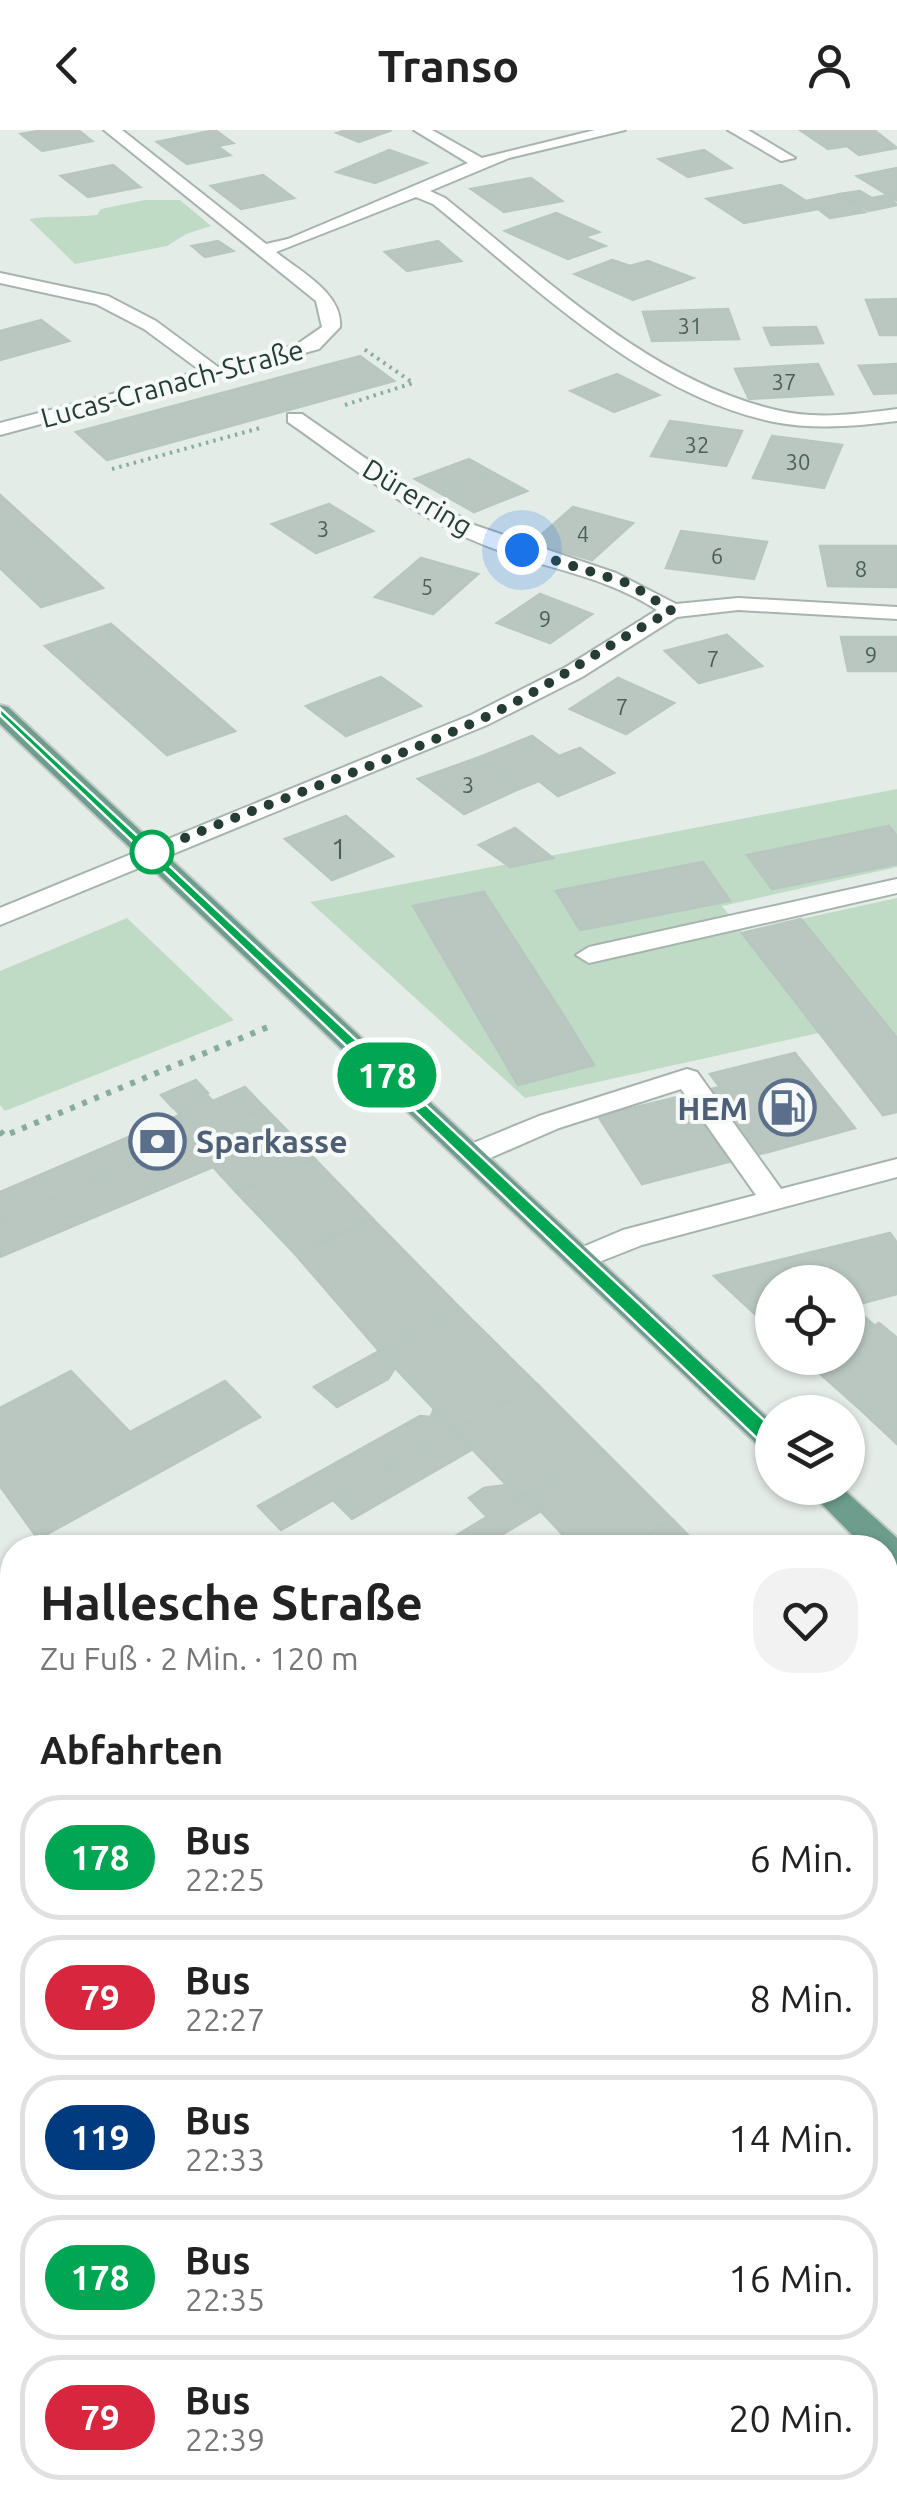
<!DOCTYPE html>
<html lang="de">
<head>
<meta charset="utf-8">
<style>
  body { margin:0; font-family:Ubuntu,sans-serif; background:#f2f2f2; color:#222; height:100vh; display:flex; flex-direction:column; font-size:38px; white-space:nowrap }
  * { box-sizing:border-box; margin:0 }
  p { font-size:32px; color:#767676 }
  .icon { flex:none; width:55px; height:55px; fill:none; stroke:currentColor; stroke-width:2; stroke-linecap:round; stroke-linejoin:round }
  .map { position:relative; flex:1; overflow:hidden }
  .details { position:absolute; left:0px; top:1405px; width:898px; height:980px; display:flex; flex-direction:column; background:#fff; border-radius:40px 40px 0 0; box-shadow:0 2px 8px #0004 }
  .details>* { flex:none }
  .badge { padding:0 20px; border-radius:32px; font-size:35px; line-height:65px }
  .tools { position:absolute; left:755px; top:1135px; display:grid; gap:20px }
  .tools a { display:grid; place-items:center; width:110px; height:110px; border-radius:50%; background:#fff; box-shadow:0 2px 8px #0004; font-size:50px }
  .you { position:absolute; width:50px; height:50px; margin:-25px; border:8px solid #fff; border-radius:50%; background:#1a73e8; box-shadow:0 0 0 15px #1a73e833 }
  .map>.badge { position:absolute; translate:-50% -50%; box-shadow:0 0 0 5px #fff }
  h2 { padding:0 40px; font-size:38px; line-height:90px }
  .round { display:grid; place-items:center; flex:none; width:105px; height:105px; border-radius:40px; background:#f2f2f2 }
  .head { display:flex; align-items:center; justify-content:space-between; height:170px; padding:0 40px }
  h1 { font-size:48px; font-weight:700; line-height:75px }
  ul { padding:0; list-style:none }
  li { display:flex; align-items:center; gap:30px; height:125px; margin:0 20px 15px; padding:0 20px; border:5px solid #e0e0e0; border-radius:40px }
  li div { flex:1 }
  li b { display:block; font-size:38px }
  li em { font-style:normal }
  li .badge { min-width:110px; font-weight:700; text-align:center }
  header { display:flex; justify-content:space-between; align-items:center; height:130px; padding:0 40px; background:#fff; font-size:45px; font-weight:700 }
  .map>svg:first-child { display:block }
  .green { fill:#bfdbc5 }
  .building { fill:#bac7c1; stroke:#b7c6be; stroke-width:2.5 }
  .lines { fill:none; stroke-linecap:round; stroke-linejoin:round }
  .minor-casing { stroke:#a7b4ae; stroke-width:4 }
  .major-casing { stroke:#c2c9c6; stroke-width:4 }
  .path-far1 { stroke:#88ad9e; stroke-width:4; stroke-dasharray:2.5 5; stroke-linecap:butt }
  .path { stroke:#88ad9e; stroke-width:6; stroke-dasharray:5 8; stroke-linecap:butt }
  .minor { fill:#fff; fill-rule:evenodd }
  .major { fill:#6d9e8d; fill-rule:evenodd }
  .line { fill:#00a651; stroke:#fff; stroke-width:2.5 }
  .walk { stroke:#253d34; stroke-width:10; stroke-dasharray:0 18 }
  .stop-dot { fill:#fff; stroke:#00a651; stroke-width:5 }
  .labels { text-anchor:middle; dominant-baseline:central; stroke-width:8; stroke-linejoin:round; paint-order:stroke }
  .far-number-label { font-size:22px; fill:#4a6057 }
  .far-street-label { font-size:28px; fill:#253d34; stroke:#f5f9f7 }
  .number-label { font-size:28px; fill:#4a6057 }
  .service-label { font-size:32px; font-weight:bold; fill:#4e5e75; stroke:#f5f9f7; text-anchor:end }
</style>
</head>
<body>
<header><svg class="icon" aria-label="back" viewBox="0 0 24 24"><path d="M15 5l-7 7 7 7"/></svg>Transo<svg class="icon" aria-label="person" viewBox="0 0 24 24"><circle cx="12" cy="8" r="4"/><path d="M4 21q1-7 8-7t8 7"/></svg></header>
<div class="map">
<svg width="897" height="2385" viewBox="0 0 897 2385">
  <rect width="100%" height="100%" fill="#e4ece8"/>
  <g class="green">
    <path d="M180,70l31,26 -25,8 -19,12 -92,18 -46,-45c23,-4 44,-1 68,-4l4,-6 44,-9z"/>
    <polygon points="897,659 897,737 722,776 819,903 525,968 310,772"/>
    <polygon points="897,768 897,908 801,789"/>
    <polygon points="127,788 234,890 5,981 0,975 0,841"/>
  </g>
  <g class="building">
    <polygon points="44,0 78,0 92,11 42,21 21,4"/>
    <polygon points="215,0 233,13 217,16 230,25 187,34 157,12"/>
    <polygon points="347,0 386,0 389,1 359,12 337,3"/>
    <polygon points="800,0 874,0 897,18 859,25 847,16 828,19"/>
    <polygon points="389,20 426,33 375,53 337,42"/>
    <polygon points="704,20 731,38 688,47 659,29"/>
    <polygon points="113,35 140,57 88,67 61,46"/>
    <polygon points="897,38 896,70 857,46"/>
    <polygon points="263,45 294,68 241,79 211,56"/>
    <polygon points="531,48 562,71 504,82 471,59"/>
    <polygon points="781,55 806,71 840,64 865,82 830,88 818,79 744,93 707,69"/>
    <polygon points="860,61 872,68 888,65 897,75 869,81 840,64"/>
    <polygon points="556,83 599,102 584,107 605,116 568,129 505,101"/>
    <polygon points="218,111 233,121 205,127 192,116"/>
    <polygon points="438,111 461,131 407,141 385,122"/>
    <polygon points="612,130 630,136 648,131 693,148 633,170 575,144"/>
    <polygon points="897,169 897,205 880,205 866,170"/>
    <polygon points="728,179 739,209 652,211 643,182"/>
    <polygon points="41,190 69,211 0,230 0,201"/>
    <polygon points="816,197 823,213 771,215 764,198"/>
    <polygon points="360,226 394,251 107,330 76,302"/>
    <polygon points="818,234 833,264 749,269 735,239"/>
    <polygon points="897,234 897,263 874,264 859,236"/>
    <polygon points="617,244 659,265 614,282 571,261"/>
    <polygon points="670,291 742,301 726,336 651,326"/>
    <polygon points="772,306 842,315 824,358 753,348"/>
    <polygon points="469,329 494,343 440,363 415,349"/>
    <polygon points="494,343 527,361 474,382 440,363"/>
    <polygon points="0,365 103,458 41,477 0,438"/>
    <polygon points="329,374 373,401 316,423 272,394"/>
    <polygon points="573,377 633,393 592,430 532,413"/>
    <polygon points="681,401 767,412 754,449 666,438"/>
    <polygon points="820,416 896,416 897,457 828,456"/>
    <polygon points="421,428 478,444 433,484 375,467"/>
    <polygon points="540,464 592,484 550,513 497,493"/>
    <polygon points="111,494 235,601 167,625 45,516"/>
    <polygon points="727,505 762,536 699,553 665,521"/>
    <polygon points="841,507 897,507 897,541 848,541"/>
    <polygon points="381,547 421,576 346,606 306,576"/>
    <polygon points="618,548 674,573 626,604 570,579"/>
    <polygon points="532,606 559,626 580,618 614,643 558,666 539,651 519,659 477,628"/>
    <polygon points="477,628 519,659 464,684 418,649"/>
    <polygon points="346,686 393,726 332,750 285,709"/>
    <polygon points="889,696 897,706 897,734 772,759 747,725"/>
    <polygon points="515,698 553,728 510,737 479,715"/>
    <polygon points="703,732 730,771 580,800 556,761"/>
    <polygon points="484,762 565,888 594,935 518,955 413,776"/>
    <polygon points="801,789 897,908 897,982 883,985 742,803"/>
    <polygon points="795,923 855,998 768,1022 710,944"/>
    <polygon points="196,950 208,963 173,978 161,965"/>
    <polygon points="245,957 265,978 0,1090 0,1062 180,985 174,978 206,964 213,971"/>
    <polygon points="720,957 768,1022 642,1054 598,986"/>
    <polygon points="265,978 315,1029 236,1062 213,1037 0,1127 0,1090"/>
    <polygon points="315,1029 373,1089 295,1124 236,1062"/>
    <polygon points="373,1089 461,1179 379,1221 295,1124"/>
    <polygon points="890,1103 897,1113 897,1164 852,1176 875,1196 848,1211 848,1152 772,1152 772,1200 714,1146"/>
    <polygon points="461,1179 538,1255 454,1300 379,1221"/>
    <polygon points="879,1193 897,1208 897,1262 862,1281 807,1232 816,1228 848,1228 848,1211"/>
    <polygon points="379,1221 395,1238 388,1249 337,1277 314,1257"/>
    <polygon points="71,1241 130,1302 225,1251 260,1287 38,1409 0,1356 0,1278"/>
    <polygon points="538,1255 604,1321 519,1368 454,1300"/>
    <polygon points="897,1262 897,1314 862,1281"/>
    <polygon points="434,1278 454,1300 281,1400 258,1376 420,1286 431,1287"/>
    <polygon points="454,1300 473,1319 352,1389 333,1370"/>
    <polygon points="604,1321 673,1390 625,1418 575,1418 525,1364"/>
    <polygon points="506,1355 519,1368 487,1387 469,1368 484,1358"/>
    <polygon points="525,1364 541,1381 480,1418 437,1417"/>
    <polygon points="673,1390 701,1418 625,1418"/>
    <polygon points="885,1602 897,1614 897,1721 885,1730"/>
    <polygon points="897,1721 897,1762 885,1750 885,1730"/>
    <polygon points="897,1828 897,1875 885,1884 885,1838"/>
    <polygon points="897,1978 897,2016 885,2026 885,1988"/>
    <polygon points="885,2104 897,2117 895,2178 885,2166"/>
    <polygon points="2,2123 12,2148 0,2156 0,2125"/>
    <polygon points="885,2246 897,2259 897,2320 885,2307"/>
    <polygon points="12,2261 12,2372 35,2372 19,2385 0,2385 0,2264 2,2268"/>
    <polygon points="885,2307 897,2320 897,2361 892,2366 885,2360"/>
    <polygon points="897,2361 897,2385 871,2385 885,2372"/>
    <polygon points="35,2372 63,2372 69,2385 19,2385"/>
    <polygon points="745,2372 806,2372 812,2385 755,2385"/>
  </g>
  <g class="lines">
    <defs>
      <g id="minor">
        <path d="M104,0h18l144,114 22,-5 180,-76 -54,-33h18l50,28 113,-28h30l-116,28 -79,33 15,7c100,79 203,182 331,212 39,10 82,4 121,-1v12c-40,5 -82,9 -123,1 -132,-28 -239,-136 -341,-218l-17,-7 -140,55c23,19 67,41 64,75l-21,22 -319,86v-12l201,-52 -57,-42 -48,-25 -96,-21v-10l108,23 48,25 62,46 78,-22 26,-18 -6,-26z"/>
        <polygon points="728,0 748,0 795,28 781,31"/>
        <path d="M288,284h14l96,67 76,44 142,48 60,31 62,-6 159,9v12l-159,-9 -61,7 -95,60 -95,48 -487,200v-17l471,-193 95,-48 91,-57c-52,-35 -115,-42 -173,-65 -72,-29 -133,-79 -196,-123z"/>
        <polygon points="897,749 897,763 589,833 576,825 589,817"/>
        <polygon points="687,939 697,942 781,1059 897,1029 897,1047 642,1115 581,1139 566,1129 571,1122 623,1100 756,1065 681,959 559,998 481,1032 471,1034 457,1025 461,1018 539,986"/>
      </g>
      <g id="major">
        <polygon points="0,575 8,577 772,1292 772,1321 761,1318 0,594"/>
        <polygon points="806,1358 842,1358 897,1408 897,1441 885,1437 885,1418 865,1418"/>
      </g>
    </defs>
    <use href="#minor" class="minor-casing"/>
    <use href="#major" class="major-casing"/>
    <g class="path-far1">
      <polyline points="345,275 413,253 364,219"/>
      <polyline points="112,339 260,298"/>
    </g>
    <polyline class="path" points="0,1001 4,1006 268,897"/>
    <use href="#minor" class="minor"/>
    <use href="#major" class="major"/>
  </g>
  <polygon class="line" points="0,578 780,1305 780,1316 765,1316 0,585"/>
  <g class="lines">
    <path class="walk" d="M152,722c107,-47 220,-83 327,-132 69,-31 127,-76 193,-109l-42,-27 -108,-34"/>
  </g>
  <defs>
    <symbol id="fuel-ring" viewBox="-11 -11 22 22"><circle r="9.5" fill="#f5f9f7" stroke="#5c6f8a" stroke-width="1.5"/><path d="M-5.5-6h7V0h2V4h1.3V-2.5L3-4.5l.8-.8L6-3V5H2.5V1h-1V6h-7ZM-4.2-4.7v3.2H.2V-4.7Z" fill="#5c6f8a"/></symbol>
    <symbol id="bank-ring" viewBox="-11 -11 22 22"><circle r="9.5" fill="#f5f9f7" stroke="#5c6f8a" stroke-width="1.5"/><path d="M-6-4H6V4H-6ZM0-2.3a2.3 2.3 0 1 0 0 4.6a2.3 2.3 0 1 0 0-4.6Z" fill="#5c6f8a"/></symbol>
  </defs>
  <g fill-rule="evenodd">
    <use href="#fuel-ring" x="756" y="946" width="63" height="63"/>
    <use href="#bank-ring" x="126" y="980" width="63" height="63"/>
  </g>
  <circle class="stop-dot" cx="152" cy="722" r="20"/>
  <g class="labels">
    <g class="far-number-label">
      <text x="690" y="195">31</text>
      <text x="784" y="251">37</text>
      <text x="697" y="314">32</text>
      <text x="798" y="331">30</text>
      <text x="323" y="398">3</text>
      <text x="583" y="403">4</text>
      <text x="717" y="425">6</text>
      <text x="861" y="438">8</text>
      <text x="427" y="456">5</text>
      <text x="545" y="488">9</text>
      <text x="871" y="524">9</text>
      <text x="713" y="528">7</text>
      <text x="622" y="576">7</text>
      <text x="468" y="654">3</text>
    </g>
    <g class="far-street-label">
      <text transform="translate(172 253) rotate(-15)">Lucas-Cranach-Straße</text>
      <text transform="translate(418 367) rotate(31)">Dürerring</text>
    </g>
    <g class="number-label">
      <text x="339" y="718">1</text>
    </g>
    <g class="service-label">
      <text x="748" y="978">HEM</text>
      <text x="196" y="1011" text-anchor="start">Sparkasse</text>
    </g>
  </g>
</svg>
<div class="tools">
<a><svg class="icon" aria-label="locate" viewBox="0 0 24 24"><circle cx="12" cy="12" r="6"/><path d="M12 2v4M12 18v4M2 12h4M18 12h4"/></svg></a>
<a><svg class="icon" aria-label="layers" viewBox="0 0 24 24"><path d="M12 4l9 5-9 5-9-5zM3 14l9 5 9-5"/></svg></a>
</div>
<div class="you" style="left:522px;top:420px"></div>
<b class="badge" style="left:387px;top:945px;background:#00a651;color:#fff">178</b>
<section class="details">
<div class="head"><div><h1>Hallesche Straße</h1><p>Zu Fuß · 2 Min. · 120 m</p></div><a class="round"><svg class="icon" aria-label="heart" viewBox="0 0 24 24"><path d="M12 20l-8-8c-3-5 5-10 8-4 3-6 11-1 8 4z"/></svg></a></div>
<h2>Abfahrten</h2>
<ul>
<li><span class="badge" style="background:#00a651;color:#fff">178</span><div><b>Bus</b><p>22:25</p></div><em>6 Min.</em></li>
<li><span class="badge" style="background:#d7263d;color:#fff">79</span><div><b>Bus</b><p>22:27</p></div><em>8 Min.</em></li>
<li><span class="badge" style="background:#003b80;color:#fff">119</span><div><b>Bus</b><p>22:33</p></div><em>14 Min.</em></li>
<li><span class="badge" style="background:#00a651;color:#fff">178</span><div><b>Bus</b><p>22:35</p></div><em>16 Min.</em></li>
<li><span class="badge" style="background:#d7263d;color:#fff">79</span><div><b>Bus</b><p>22:39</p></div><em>20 Min.</em></li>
</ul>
</section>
</div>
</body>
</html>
